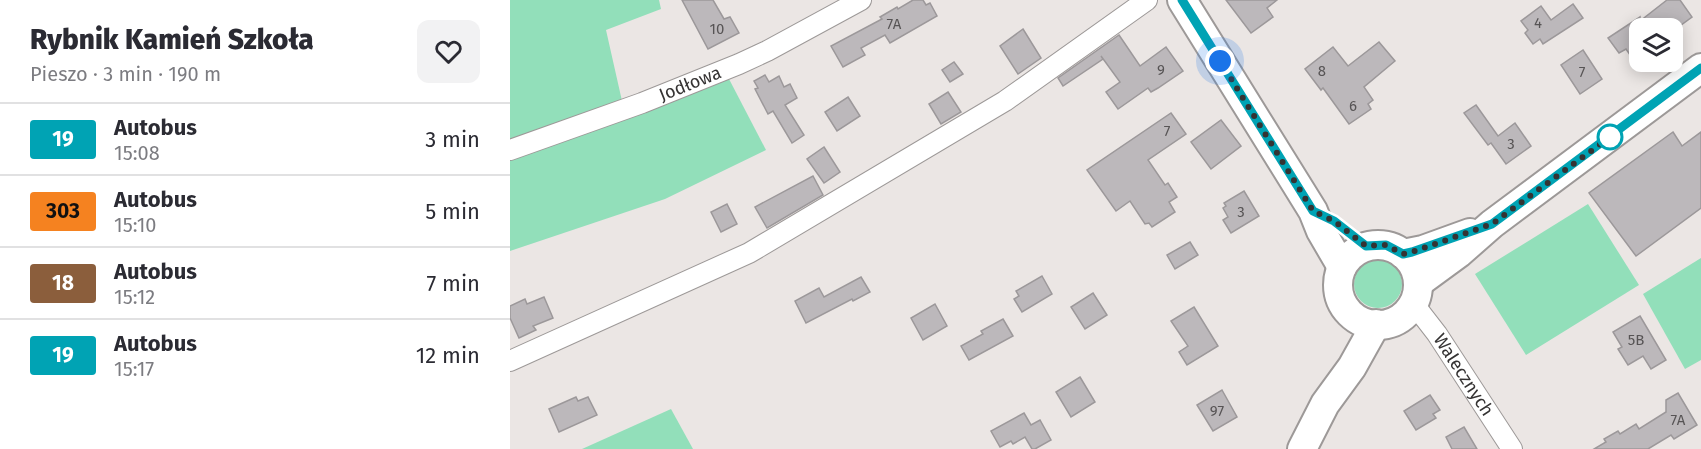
<!DOCTYPE html>
<html lang="pl">
<head>
<meta charset="utf-8">
<style>
  body { margin:0; font-family:"Fira Sans",sans-serif; background:#f2f2f3; color:#2b2b33; height:100vh; display:flex; flex-direction:column; font-size:22px; white-space:nowrap }
  * { box-sizing:border-box; margin:0 }
  p { font-size:20px; color:#7c7c81 }
  .icon { flex:none; width:33px; height:33px; fill:none; stroke:currentColor; stroke-width:2; stroke-linecap:round; stroke-linejoin:round }
  .map { position:relative; flex:1; overflow:hidden }
  .side { display:flex; flex-direction:column; background:#fff; width:510px }
  .side>* { flex:none }
  .badge { padding:0 12px; border-radius:4px; font-size:21px; line-height:39px }
  .controls { position:absolute; left:1119px; top:18px; display:grid; gap:12px }
  .controls a { display:grid; place-items:center; width:54px; height:54px; border-radius:12px; background:#fff; box-shadow:0 3px 15px #0003; font-size:30px }
  .you { position:absolute; width:30px; height:30px; margin:-15px; border:4px solid #fff; border-radius:50%; background:#1a73e8; box-shadow:0 0 0 9px #1a73e833 }
  .map>.badge { position:absolute; translate:-50% -50%; box-shadow:0 0 0 3px #fff }
  .round { display:grid; place-items:center; flex:none; width:63px; height:63px; border-radius:12px; background:#f2f2f3 }
  .head { display:flex; align-items:center; justify-content:space-between; height:102px; padding:0 30px }
  h1 { font-size:28px; font-weight:800; line-height:45px }
  ul { padding:0; list-style:none }
  li { display:flex; align-items:center; gap:18px; height:72px; padding:0 30px; border-top:2px solid #e1e1e2 }
  li div { flex:1 }
  li b { display:block; font-size:22px }
  li em { font-style:normal }
  li .badge { min-width:66px; font-weight:700; text-align:center }
  main { display:flex; flex:1; min-height:0 }
  .map>svg:first-child { display:block }
  .green { fill:#92dfba }
  .building { fill:#bcb8bb; stroke:#9c989a; stroke-width:1.5 }
  .lines { fill:none; stroke-linecap:round; stroke-linejoin:round }
  .street-casing { stroke:#9d9998; stroke-width:22 }
  .secondary-casing { stroke:#9d9998; stroke-width:32 }
  .street { stroke:#fff; stroke-width:20 }
  .secondary { stroke:#fff; stroke-width:28 }
  .line-casing { stroke:#fff; stroke-width:14 }
  .line { stroke:#00a3b4; stroke-width:9 }
  .walk { stroke:#353333; stroke-width:6; stroke-dasharray:0 10.8 }
  .stop-dot { fill:#fff; stroke:#00a3b4; stroke-width:3 }
  .labels { text-anchor:middle; dominant-baseline:central; stroke-width:4.5; stroke-linejoin:round; paint-order:stroke }
  .number-label { font-size:15px; fill:#575455 }
  .street-label { font-size:18px; fill:#353333; stroke:#f8f3f1 }
</style>
</head>
<body>
<main>
<section class="side">
<div class="head"><div><h1>Rybnik Kamień Szkoła</h1><p>Pieszo · 3 min · 190 m</p></div><a class="round"><svg class="icon" aria-label="heart" viewBox="0 0 24 24"><path d="M12 20l-8-8c-3-5 5-10 8-4 3-6 11-1 8 4z"/></svg></a></div>
<ul>
<li><span class="badge" style="background:#00a3b4;color:#fff">19</span><div><b>Autobus</b><p>15:08</p></div><em>3 min</em></li>
<li><span class="badge" style="background:#f58220;color:#111">303</span><div><b>Autobus</b><p>15:10</p></div><em>5 min</em></li>
<li><span class="badge" style="background:#8b5e3c;color:#fff">18</span><div><b>Autobus</b><p>15:12</p></div><em>7 min</em></li>
<li><span class="badge" style="background:#00a3b4;color:#fff">19</span><div><b>Autobus</b><p>15:17</p></div><em>12 min</em></li>
</ul>
</section>
<div class="map">
<svg width="1191" height="449" viewBox="0 0 1191 449">
  <rect width="100%" height="100%" fill="#ebe6e4"/>
  <g class="green">
    <polygon points="0,0 149,0 151,9 96,30 112,101 0,143"/>
    <polygon points="219,79 256,150 155,199 0,251 0,158"/>
    <polygon points="1078,204 1129,285 1016,355 965,274"/>
    <polygon points="1191,258 1191,360 1175,369 1133,294"/>
    <circle cx="868" cy="284" r="24"/>
    <polygon points="161,409 183,449 72,449"/>
  </g>
  <g class="building">
    <polygon points="172,0 203,0 214,19 220,17 229,33 198,49"/>
    <polygon points="403,0 413,0 416,5 420,3 427,16 380,43 375,35 351,48 355,55 333,67 321,46 372,19 370,17 387,7 388,9"/>
    <polygon points="716,0 767,0 757,8 763,17 741,33"/>
    <polygon points="1157,0 1170,0 1182,17 1167,28 1130,28 1130,69 1116,49 1109,53 1098,38 1130,17 1130,21"/>
    <polygon points="1063,4 1073,18 1033,44 1030,39 1023,44 1015,33 1018,30 1011,21 1031,6 1041,20"/>
    <polygon points="513,29 531,58 508,74 490,46"/>
    <polygon points="609,35 630,66 656,47 673,71 648,88 641,92 638,88 608,109 596,92 610,82 591,56 593,59 553,86 548,78"/>
    <polygon points="869,42 885,61 854,87 863,100 858,104 861,109 839,124 813,88 811,90 795,69 823,47 838,66"/>
    <polygon points="1073,50 1092,79 1070,94 1051,65"/>
    <polygon points="444,62 453,74 440,82 432,70"/>
    <polygon points="255,75 259,82 269,76 274,87 280,84 287,98 275,105 294,135 282,143 263,111 258,114 245,89 248,88 244,81"/>
    <polygon points="438,92 451,112 431,124 419,104"/>
    <polygon points="338,97 350,116 327,131 315,112"/>
    <polygon points="966,105 988,136 1005,123 1021,146 996,164 981,143 978,145 954,113"/>
    <polygon points="661,113 676,134 638,160 655,185 658,183 667,197 659,202 665,212 642,227 639,223 635,224 620,201 606,211 577,170"/>
    <polygon points="711,120 731,146 701,169 681,142"/>
    <polygon points="1163,132 1172,146 1191,132 1191,208 1126,256 1079,193"/>
    <polygon points="314,147 330,172 314,183 297,159"/>
    <polygon points="303,176 313,195 257,228 245,207"/>
    <polygon points="734,191 749,216 721,233 713,220 718,217 713,208 716,206 714,203"/>
    <polygon points="217,204 227,224 211,232 201,212"/>
    <polygon points="680,242 688,255 665,269 657,255"/>
    <polygon points="532,276 542,294 512,312 504,299 509,296 506,291"/>
    <polygon points="351,277 360,292 343,301 342,299 296,323 285,301 309,288 314,297"/>
    <polygon points="583,293 597,315 575,329 561,307"/>
    <polygon points="34,297 43,318 23,326 26,330 9,338 0,318 0,306 15,299 17,304"/>
    <polygon points="425,304 437,326 413,340 401,318"/>
    <polygon points="684,307 708,346 677,365 669,352 678,346 661,321"/>
    <polygon points="1130,316 1156,360 1141,369 1133,356 1118,365 1108,349 1112,347 1103,332"/>
    <polygon points="493,319 503,336 459,360 451,346 473,334 471,331"/>
    <polygon points="570,377 585,402 561,417 546,392"/>
    <polygon points="712,390 727,417 703,431 687,405"/>
    <polygon points="1168,393 1187,425 1164,439 1161,435 1138,449 1084,449 1096,442 1094,439 1108,431 1110,434 1126,424 1129,429 1156,412 1156,400"/>
    <polygon points="920,395 930,410 923,414 926,418 906,430 894,411"/>
    <polygon points="66,397 68,401 78,397 87,415 49,432 39,409"/>
    <polygon points="514,413 521,425 530,420 541,440 525,449 522,449 515,437 503,444 501,441 490,447 481,431"/>
    <polygon points="954,427 967,449 942,449 936,437"/>
  </g>
  <g class="lines">
    <defs>
      <g id="street">
        <path id="s1" d="M0,150l132,-47 97,-39 28,-13 94,-51"/>
        <path id="s2" d="M903,303l24,31 75,115"/>
        <polyline points="0,361 239,253 495,101 637,0"/>
      </g>
      <g id="secondary">
        <polyline points="672,0 803,211 811,231 832,267"/>
        <circle cx="868" cy="285" r="40"/>
        <polyline points="893,254 913,250 960,233"/>
        <polyline points="908,283 949,253 982,224 1191,68"/>
        <polyline points="792,449 815,404 842,367 866,324"/>
      </g>
    </defs>
    <use href="#street" class="street-casing"/>
    <use href="#secondary" class="secondary-casing"/>
    <use href="#street" class="street"/>
    <use href="#secondary" class="secondary"/>
  </g>
  <g class="lines">
    <defs>
      <polyline id="line" points="672,0 803,211 824,221 856,246 876,245 893,254 902,252 982,224 1191,68"/>
    </defs>
    <use href="#line" class="line-casing"/>
    <use href="#line" class="line"/>
    <polyline class="walk" points="710,61 803,211 824,221 856,246 876,245 893,254 902,252 982,224 1100,137"/>
  </g>
  <circle class="stop-dot" cx="1100" cy="137" r="12"/>
  <g class="labels">
    <g class="number-label">
      <text x="1028" y="23">4</text>
      <text x="384" y="24">7A</text>
      <text x="207" y="29">10</text>
      <text x="651" y="70">9</text>
      <text x="812" y="71">8</text>
      <text x="1072" y="72">7</text>
      <text x="843" y="106">6</text>
      <text x="657" y="131">7</text>
      <text x="1001" y="144">3</text>
      <text x="731" y="212">3</text>
      <text x="1126" y="340">5B</text>
      <text x="707" y="411">97</text>
      <text x="1168" y="420">7A</text>
    </g>
    <g class="street-label">
      <text stroke="none"><textPath href="#s1" startOffset="192">Jodłowa</textPath></text>
      <text stroke="none"><textPath href="#s2" startOffset="88">Walecznych</textPath></text>
    </g>
  </g>
</svg>
<div class="controls">
<a><svg class="icon" aria-label="layers" viewBox="0 0 24 24"><path d="M12 4l9 5-9 5-9-5zM3 14l9 5 9-5"/></svg></a>
</div>
<div class="you" style="left:710px;top:61px"></div>
</div>
</main>
</body>
</html>
